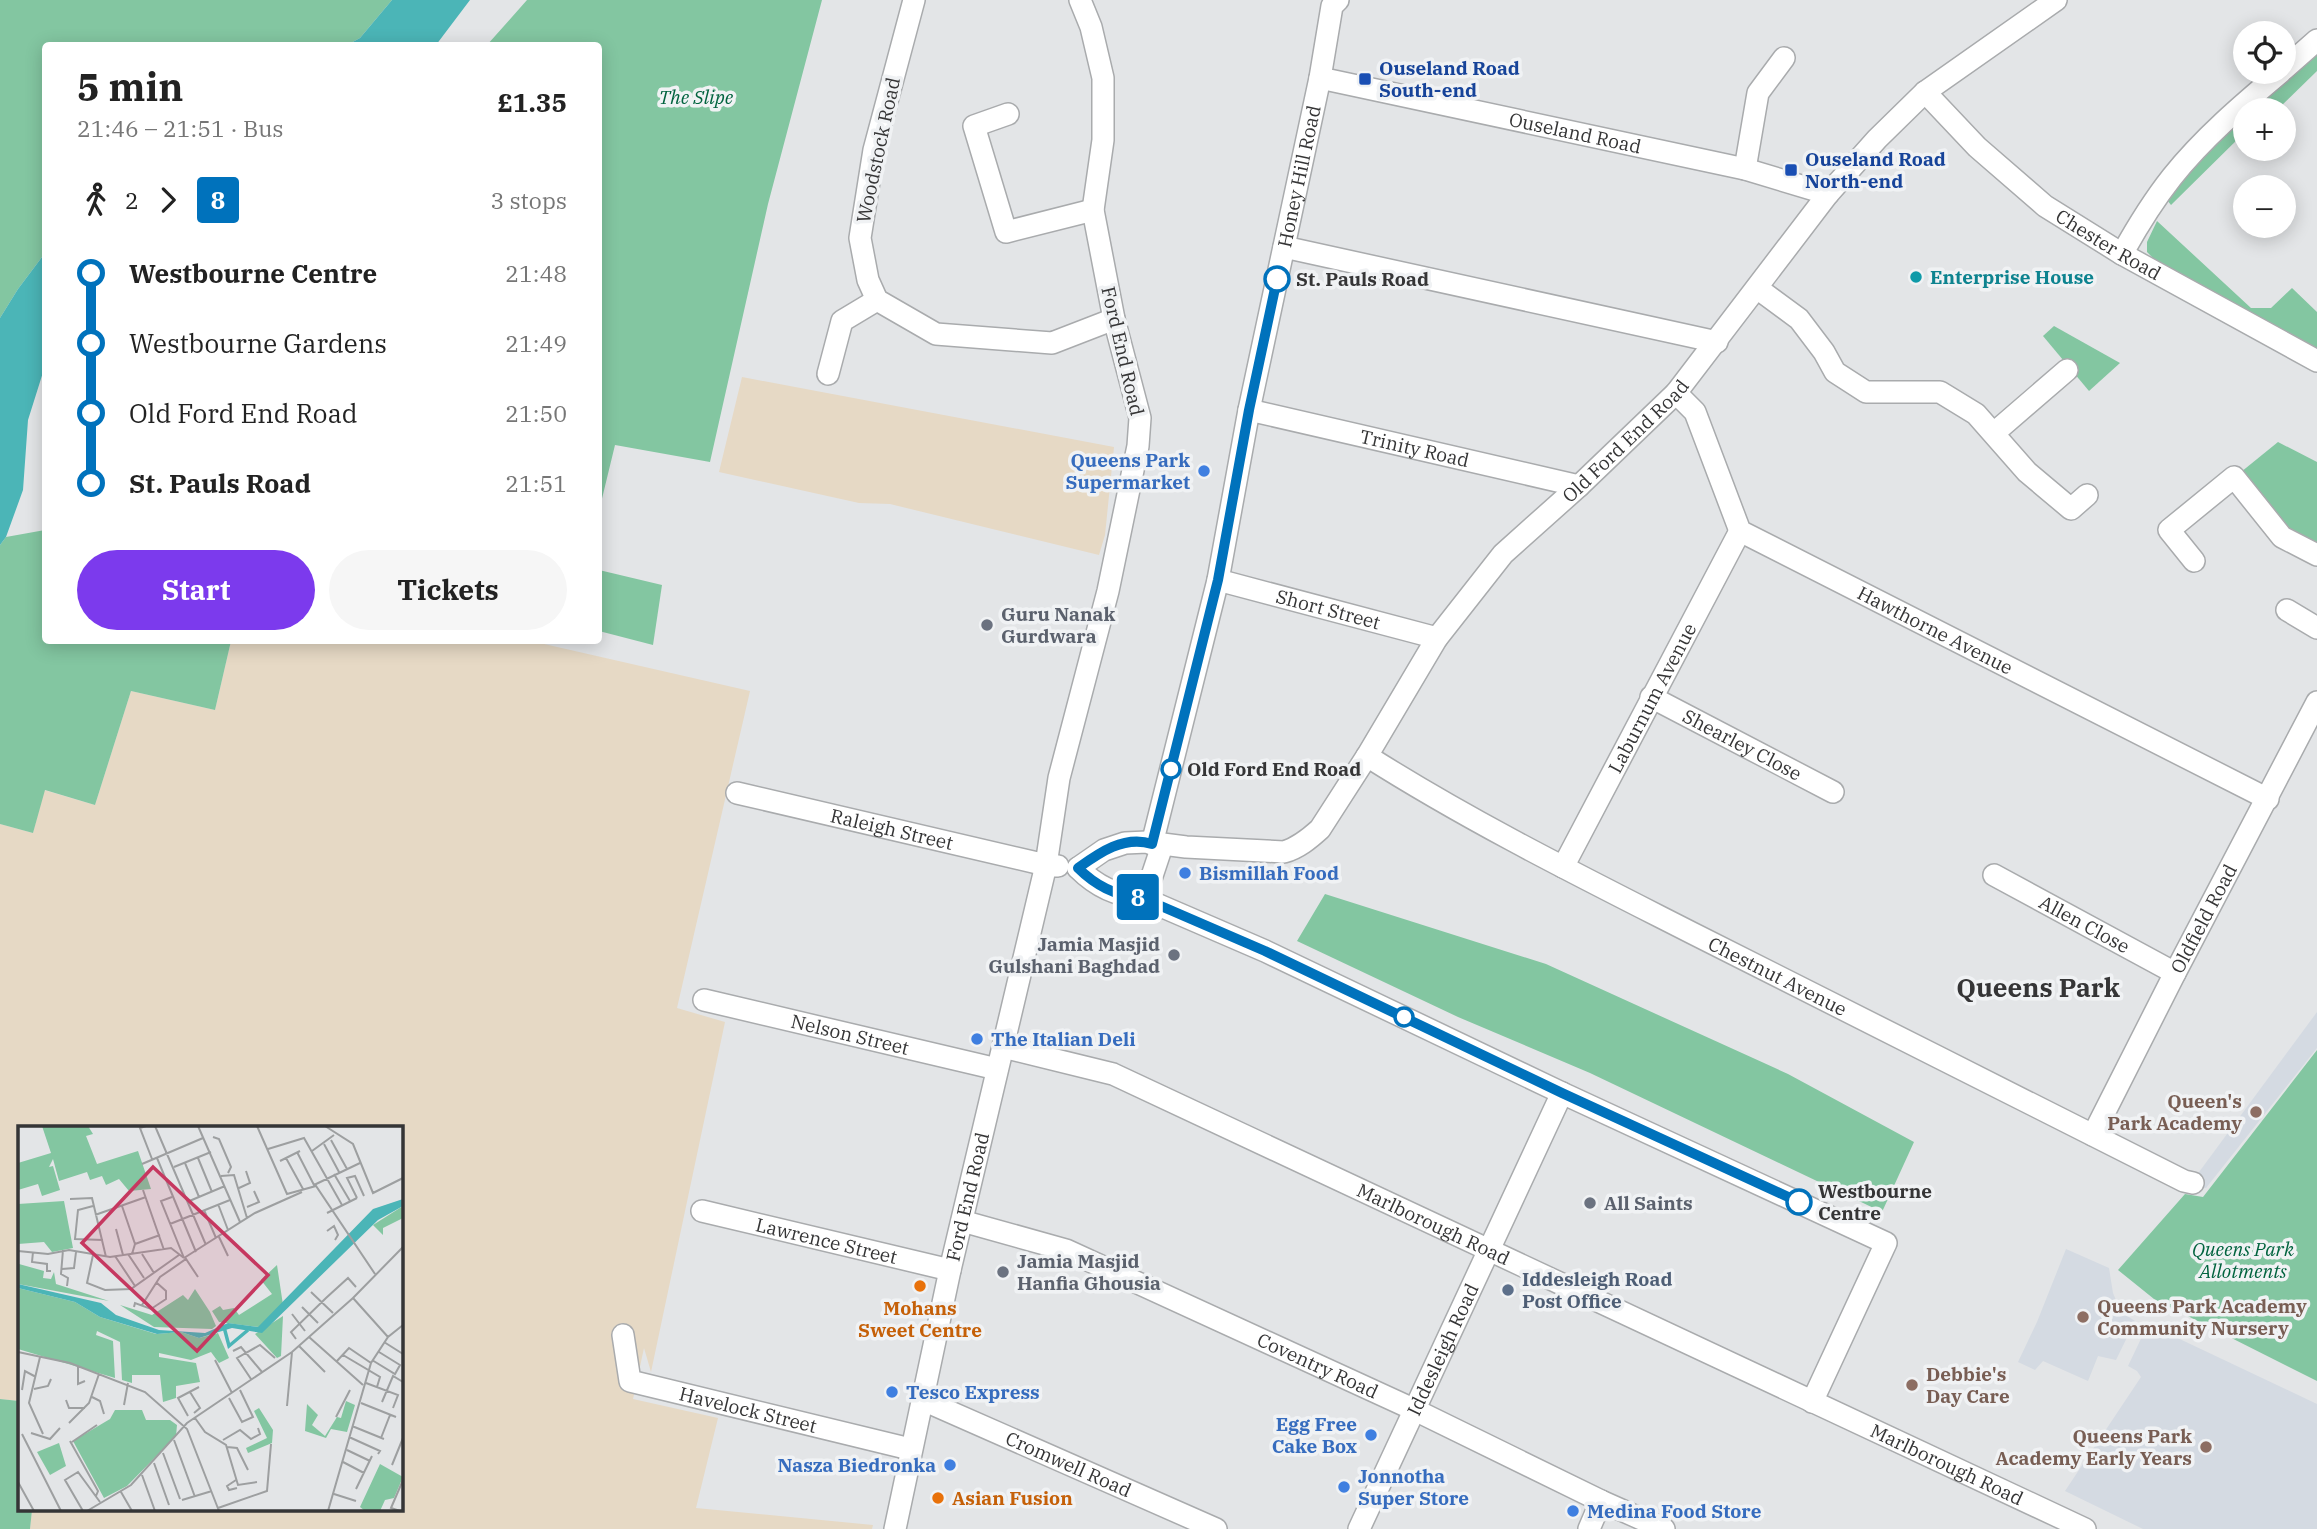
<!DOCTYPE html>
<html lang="en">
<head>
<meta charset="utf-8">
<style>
  body { margin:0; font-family:"IBM Plex Serif",serif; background:#f6f6f6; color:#222; height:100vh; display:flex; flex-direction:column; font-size:26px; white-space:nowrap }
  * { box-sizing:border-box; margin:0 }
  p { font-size:23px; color:#767676 }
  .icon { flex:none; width:38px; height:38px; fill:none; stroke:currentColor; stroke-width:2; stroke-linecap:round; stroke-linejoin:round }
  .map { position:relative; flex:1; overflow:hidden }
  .sheet { position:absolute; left:42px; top:42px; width:560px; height:602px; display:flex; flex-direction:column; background:#fff; border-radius:7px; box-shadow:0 4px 18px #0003 }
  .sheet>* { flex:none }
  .badge { padding:0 14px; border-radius:5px; font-size:24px; line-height:46px }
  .fabs { position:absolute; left:2233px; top:21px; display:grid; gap:14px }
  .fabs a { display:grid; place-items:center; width:63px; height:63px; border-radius:50%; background:#fff; box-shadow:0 4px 18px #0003; font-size:35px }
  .map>.badge { position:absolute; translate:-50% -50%; box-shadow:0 0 0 4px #fff }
  .legs { display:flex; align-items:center; gap:10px; height:77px; padding:0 35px; font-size:23px }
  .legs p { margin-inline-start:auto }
  .overview { display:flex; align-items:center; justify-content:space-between; height:119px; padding:0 35px }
  h1 { font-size:38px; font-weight:700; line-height:52px }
  .primary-button { display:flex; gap:14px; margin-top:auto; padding:14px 35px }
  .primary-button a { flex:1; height:80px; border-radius:42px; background:#7c3aed; color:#fff; font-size:28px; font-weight:700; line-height:80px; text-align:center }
  .primary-button a+a { background:#f6f6f6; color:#222 }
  ul { padding:0 35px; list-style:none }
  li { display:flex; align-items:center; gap:24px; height:70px; font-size:26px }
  li i { display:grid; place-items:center; width:10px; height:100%; margin:0 9px; background:currentColor }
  li i::after { content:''; width:18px; height:18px; margin:-9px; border:5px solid; border-radius:50%; background:#fff }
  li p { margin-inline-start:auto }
  li:first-child i { background:linear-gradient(#0000 50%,currentColor 0) }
  li:last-child i { background:linear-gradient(currentColor 50%,#0000 0) }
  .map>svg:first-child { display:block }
  .industrial { fill:#e6d9c5 }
  .built { fill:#d4dae2 }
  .green { fill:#83c6a1 }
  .water { fill:#4bb5b7 }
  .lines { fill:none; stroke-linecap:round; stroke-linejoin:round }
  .minor-casing { stroke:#a9abad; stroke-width:24 }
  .minor { stroke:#fff; stroke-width:21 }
  .line-1-casing { stroke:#fff; stroke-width:16 }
  .line-1 { stroke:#0072bc; stroke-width:10 }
  .transit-dot { fill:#1a4fb4; stroke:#f0f2f4; stroke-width:2.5 }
  .culture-dot { fill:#0f9aa8; stroke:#f0f2f4; stroke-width:2.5 }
  .stop-1-dot { fill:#fff; stroke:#0072bc; stroke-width:3.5 }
  .shop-dot { fill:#3f7fe0; stroke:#f0f2f4; stroke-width:2.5 }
  .worship-dot { fill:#6b7280; stroke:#f0f2f4; stroke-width:2.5 }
  .education-dot { fill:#8d6e63; stroke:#f0f2f4; stroke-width:2.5 }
  .food-dot { fill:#e8710a; stroke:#f0f2f4; stroke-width:2.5 }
  .service-dot { fill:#5c6f8a; stroke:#f0f2f4; stroke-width:2.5 }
  .labels { text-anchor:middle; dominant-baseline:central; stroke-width:7; stroke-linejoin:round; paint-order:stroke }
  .transit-label { font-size:19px; font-weight:bold; fill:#164399; stroke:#f0f2f4; text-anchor:start }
  .park-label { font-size:19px; font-style:italic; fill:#00633e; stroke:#f0f2f4 }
  .street-label { font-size:19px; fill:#353536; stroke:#f0f2f4 }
  .culture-label { font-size:19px; font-weight:bold; fill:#0d838f; stroke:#f0f2f4; text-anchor:start }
  .stop-label { font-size:19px; font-weight:bold; fill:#353536; stroke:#f0f2f4; text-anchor:start }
  .shop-label { font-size:19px; font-weight:bold; fill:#366cbe; stroke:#f0f2f4; text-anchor:start }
  .worship-label { font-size:19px; font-weight:bold; fill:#5b616d; stroke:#f0f2f4; text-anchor:start }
  .education-label { font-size:19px; font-weight:bold; fill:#785e54; stroke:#f0f2f4; text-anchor:end }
  .service-label { font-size:19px; font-weight:bold; fill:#4e5e75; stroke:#f0f2f4; text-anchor:start }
  .food-label { font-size:19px; font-weight:bold; fill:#c56008; stroke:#f0f2f4 }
  .district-label { font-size:26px; font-weight:bold; fill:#353536; stroke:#f0f2f4 }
  .inset-river { fill:none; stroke:#4bb5b7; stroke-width:3.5 }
  .inset-road { fill:none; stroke:#9d9fa0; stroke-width:2 }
  .view { fill:#c63860; fill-opacity:0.15; stroke:#c63860; stroke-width:3.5 }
  .inset-edge { fill:none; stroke:#353536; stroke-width:3.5 }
</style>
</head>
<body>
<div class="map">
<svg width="2317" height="1529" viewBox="0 0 2317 1529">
  <rect width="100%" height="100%" fill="#e3e5e7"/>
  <g class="industrial">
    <polygon points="742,377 1114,447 1105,535 1099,555 890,504 859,503 719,472"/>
    <polygon points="231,641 531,641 750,691 677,1008 725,1022 651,1372 644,1348 633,1399 718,1418 696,1508 873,1525 872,1529 30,1529 32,1510 401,1510 401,1128 19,1128 19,1401 0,1399 0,824 33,833 44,790 95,805 131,691 215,710"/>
  </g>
  <g class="built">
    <polygon points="2317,1012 2317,1048 2206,1188 2188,1187"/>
    <polygon points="2066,1249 2109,1268 2113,1293 2121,1312 2135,1321 2116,1360 2098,1356 2088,1381 2043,1361 2035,1370 2018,1362 2037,1322"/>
    <polygon points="2148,1324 2317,1404 2317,1529 2143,1529 2065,1491 2141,1377 2137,1371 2128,1366"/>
  </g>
  <g class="green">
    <polygon points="0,0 392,0 360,38 347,45 46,46 45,253 18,289 0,318"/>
    <polygon points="527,0 822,0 768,204 710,462 615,445 599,511 598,46 487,45"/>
    <path d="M2317,52v19l-40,39h-32v22l-74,73 -4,-5c18,-25 36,-50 57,-72 28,-29 62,-52 93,-76z"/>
    <polygon points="2157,221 2251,308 2271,308 2292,288 2317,312 2317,348 2159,264 2147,252 2147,242"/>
    <polygon points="2054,326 2120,363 2089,391 2043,336"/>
    <polygon points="2278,442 2317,462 2317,550 2287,533 2241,472"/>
    <polygon points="45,530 46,640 231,641 215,710 131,691 95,805 45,790 33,833 0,824 0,545 6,537"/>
    <polygon points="599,570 662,585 653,645 599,631"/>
    <polygon points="1325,894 1546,964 1788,1074 1914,1142 1882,1212 1590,1073 1458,1017 1297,941"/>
    <polygon points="2317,1050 2317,1381 2154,1299 2118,1270 2185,1194 2203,1197"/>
    <polygon points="0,1399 19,1401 19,1510 32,1510 30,1529 0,1529"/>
  </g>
  <g class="water">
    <polygon points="392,0 470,0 436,45 347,45 360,38"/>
    <polygon points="45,253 45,366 28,420 23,490 6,537 0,545 0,318 18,289"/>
  </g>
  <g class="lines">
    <defs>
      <g id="minor">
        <polyline points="914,0 874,150 860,238 868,280 877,300 936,334 1052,343 1114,319"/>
        <polyline points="2284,69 2317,40"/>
        <path id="s1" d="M1320,78l425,91 83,25"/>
        <path id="s2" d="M1925,92l52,55 68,59 77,48 195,107"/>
        <polyline points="1008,114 974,126 1006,232 1093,210"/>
        <polyline points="1745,169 1758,93 1784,58"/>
        <polyline points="1284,247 1717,342"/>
        <path d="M2122,254c15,-27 31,-53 50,-77 31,-39 71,-73 109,-105"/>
        <polyline points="1757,288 1799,319 1824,352 1835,372 1866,392 1940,392 1976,414 2027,472 2071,509 2087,495"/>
        <polyline points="828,374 842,321 877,300"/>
        <path id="s3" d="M1676,393l19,19 45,119 528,268"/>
        <path id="s4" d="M1249,410l330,76"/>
        <polyline points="1994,433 2067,370"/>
        <polyline points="2194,561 2169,530 2234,477 2282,537 2317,555"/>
        <path id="s5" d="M1218,580l219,58"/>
        <polyline points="2287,610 2317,628"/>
        <path id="s6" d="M1651,697l182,95"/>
        <path id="s7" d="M1367,756c104,66 215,121 325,177 164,83 328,165 492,248l9,2"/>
        <path id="s8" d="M737,793l309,72 13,-87 49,-187 30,-145 2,-28 -26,-99 -21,-109 10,-70v-62l-12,-51 -11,-27"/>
        <path id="s9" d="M1152,844l66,-264 31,-170 71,-332 12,-72 6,-6"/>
        <path id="s10" d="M1563,867l177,-336"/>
        <path id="s11" d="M1078,868l26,-18 21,-7 22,-1 39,5 98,5c14,-4 25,-13 36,-23l47,-73 70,-118 66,-84 76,-68 97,-93 152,-199 49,-55 48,-47 131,-92"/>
        <path d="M1078,868c17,17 38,28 62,29l125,54 297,142 324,150 -74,159"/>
        <path id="s12" d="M1994,875l181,98"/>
        <polyline points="1140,897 1150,882 1162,846"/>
        <path id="s13" d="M704,1000l293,69"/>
        <path id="s14" d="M1003,1047l110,27 972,455"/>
        <path id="s15" d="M2093,1135l82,-162 142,-271"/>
        <path id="s16" d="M702,1211l248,59"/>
        <path id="s17" d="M962,1221l104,29 349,160 186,91 63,28"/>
        <path id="s18" d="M623,1335l7,46 280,68"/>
        <path id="s19" d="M923,1400l293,129"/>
        <path id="s20" d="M895,1529l55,-259 96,-405 12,1"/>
        <path id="s21" d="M1359,1529l203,-436"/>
        <polyline points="1589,1529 1601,1501"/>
      </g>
    </defs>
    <use href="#minor" class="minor-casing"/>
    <use href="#minor" class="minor"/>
  </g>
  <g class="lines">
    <defs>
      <path id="line-1" d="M1277,279l-28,131 -31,170 -66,264c-28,-9 -53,9 -74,24 16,16 38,29 62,29l125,54 297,142 237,109"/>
    </defs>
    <use href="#line-1" class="line-1-casing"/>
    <use href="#line-1" class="line-1"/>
  </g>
  <g class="transit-dot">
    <rect x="1358" y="72" width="14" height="14" rx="3.5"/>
    <rect x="1784" y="163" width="14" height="14" rx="3.5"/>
  </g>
  <circle class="culture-dot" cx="1916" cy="277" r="7"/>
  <g class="stop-1-dot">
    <circle cx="1277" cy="279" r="12"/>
    <circle cx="1171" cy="769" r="9"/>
    <circle cx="1404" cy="1017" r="9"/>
    <circle cx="1799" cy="1202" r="12"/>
  </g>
  <g class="shop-dot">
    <circle cx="1204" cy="471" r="7"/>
    <circle cx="1185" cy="873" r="7"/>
    <circle cx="977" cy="1039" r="7"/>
    <circle cx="892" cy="1392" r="7"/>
    <circle cx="1371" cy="1435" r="7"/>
    <circle cx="950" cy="1465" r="7"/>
    <circle cx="1344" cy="1487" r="7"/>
    <circle cx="1573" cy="1511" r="7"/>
  </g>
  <g class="worship-dot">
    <circle cx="987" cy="625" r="7"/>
    <circle cx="1174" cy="955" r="7"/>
    <circle cx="1590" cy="1203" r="7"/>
    <circle cx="1003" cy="1272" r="7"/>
  </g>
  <g class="education-dot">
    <circle cx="2256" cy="1112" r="7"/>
    <circle cx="2083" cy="1317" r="7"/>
    <circle cx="1912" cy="1385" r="7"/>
    <circle cx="2206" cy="1447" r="7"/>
  </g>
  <g class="food-dot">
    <circle cx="920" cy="1286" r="7"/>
    <circle cx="938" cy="1498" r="7"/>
  </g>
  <circle class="service-dot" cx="1508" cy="1290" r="7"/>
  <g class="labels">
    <g class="transit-label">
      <text x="1379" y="68">Ouseland Road<tspan x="1379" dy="22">South-end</tspan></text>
      <text x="1805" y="159">Ouseland Road<tspan x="1805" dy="22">North-end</tspan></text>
    </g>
    <g class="park-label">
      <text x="696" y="97">The Slipe</text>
      <text x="2243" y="1249">Queens Park<tspan x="2243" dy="22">Allotments</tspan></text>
    </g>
    <g class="street-label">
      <text stroke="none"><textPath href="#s1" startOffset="261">Ouseland Road</textPath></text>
      <text transform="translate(878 150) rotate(-78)">Woodstock Road</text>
      <text stroke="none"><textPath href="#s9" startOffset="684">Honey Hill Road</textPath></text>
      <text stroke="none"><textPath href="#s2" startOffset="240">Chester Road</textPath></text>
      <text transform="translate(1123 351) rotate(77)">Ford End Road</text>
      <text stroke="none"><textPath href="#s11" startOffset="754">Old Ford End Road</textPath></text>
      <text stroke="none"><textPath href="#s4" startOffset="170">Trinity Road</textPath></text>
      <text stroke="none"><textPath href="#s5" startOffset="114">Short Street</textPath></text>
      <text stroke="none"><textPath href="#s3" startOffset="373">Hawthorne Avenue</textPath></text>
      <text stroke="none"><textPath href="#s10" startOffset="191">Laburnum Avenue</textPath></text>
      <text stroke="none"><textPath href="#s6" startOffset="103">Shearley Close</textPath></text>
      <text stroke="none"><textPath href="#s8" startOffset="159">Raleigh Street</textPath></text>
      <text stroke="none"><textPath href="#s15" startOffset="243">Oldfield Road</textPath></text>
      <text stroke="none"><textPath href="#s12" startOffset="103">Allen Close</textPath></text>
      <text stroke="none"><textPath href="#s7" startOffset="466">Chestnut Avenue</textPath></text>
      <text stroke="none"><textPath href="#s13" startOffset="150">Nelson Street</textPath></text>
      <text stroke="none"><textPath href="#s20" startOffset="340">Ford End Road</textPath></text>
      <text stroke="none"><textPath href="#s14" startOffset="467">Marlborough Road</textPath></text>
      <text stroke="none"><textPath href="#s16" startOffset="128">Lawrence Street</textPath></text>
      <text stroke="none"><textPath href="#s21" startOffset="198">Iddesleigh Road</textPath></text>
      <text stroke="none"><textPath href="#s17" startOffset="385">Coventry Road</textPath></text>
      <text stroke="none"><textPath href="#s18" startOffset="168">Havelock Street</textPath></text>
      <text stroke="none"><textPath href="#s19" startOffset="159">Cromwell Road</textPath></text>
      <text stroke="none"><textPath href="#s14" startOffset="1034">Marlborough Road</textPath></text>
    </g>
    <g class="culture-label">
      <text x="1930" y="277">Enterprise House</text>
    </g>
    <g class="stop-label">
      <text x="1296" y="279">St. Pauls Road</text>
      <text x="1187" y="769">Old Ford End Road</text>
      <text x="1818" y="1191">Westbourne<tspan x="1818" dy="22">Centre</tspan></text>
    </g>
    <g class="shop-label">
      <text x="1190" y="460" text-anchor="end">Queens Park<tspan x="1190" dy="22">Supermarket</tspan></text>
      <text x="1199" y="873">Bismillah Food</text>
      <text x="991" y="1039">The Italian Deli</text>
      <text x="906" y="1392">Tesco Express</text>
      <text x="1357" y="1424" text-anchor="end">Egg Free<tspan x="1357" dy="22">Cake Box</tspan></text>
      <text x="936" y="1465" text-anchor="end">Nasza Biedronka</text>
      <text x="1358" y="1476">Jonnotha<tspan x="1358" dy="22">Super Store</tspan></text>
      <text x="1587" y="1511">Medina Food Store</text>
    </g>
    <g class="worship-label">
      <text x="1001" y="614">Guru Nanak<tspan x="1001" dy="22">Gurdwara</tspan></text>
      <text x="1160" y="944" text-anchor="end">Jamia Masjid<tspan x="1160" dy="22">Gulshani Baghdad</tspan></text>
      <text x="1604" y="1203">All Saints</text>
      <text x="1017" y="1261">Jamia Masjid<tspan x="1017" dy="22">Hanfia Ghousia</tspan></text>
    </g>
    <g class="education-label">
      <text x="2242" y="1101">Queen's<tspan x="2242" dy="22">Park Academy</tspan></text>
      <text x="2097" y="1306" text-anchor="start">Queens Park Academy<tspan x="2097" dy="22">Community Nursery</tspan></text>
      <text x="1926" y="1374" text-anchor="start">Debbie's<tspan x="1926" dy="22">Day Care</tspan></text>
      <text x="2192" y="1436">Queens Park<tspan x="2192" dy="22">Academy Early Years</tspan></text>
    </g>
    <g class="service-label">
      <text x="1522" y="1279">Iddesleigh Road<tspan x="1522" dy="22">Post Office</tspan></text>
    </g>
    <g class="food-label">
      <text x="920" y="1308">Mohans<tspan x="920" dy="22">Sweet Centre</tspan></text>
      <text x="952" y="1498" text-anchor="start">Asian Fusion</text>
    </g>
    <g class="district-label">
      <text x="2038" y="987">Queens Park</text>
    </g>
  </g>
  <g transform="translate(18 1126)">
    <rect width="385" height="385" fill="#e3e5e7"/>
    <path d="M24,0h46l5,8 -7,2 11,28 41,-13 13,38 -22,2 -10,-12 -13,6 -4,-9 -12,4 -3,-8 -28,9 -6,-22 -4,8 4,-1 7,24 -18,6 -4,-12 -20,6v-27l33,-10zM46,75l9,47 -21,4 -8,-10 -26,2v-40zM385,80v12l-20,10v7l-10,-10zM1,138l25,7 -1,7 8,1 3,-7 2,12 53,17 -91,-17zM259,139l6,40 -5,6 -19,16 -40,-5 -7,-11 8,-5 3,4 11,-2 5,7 33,-21 -11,-14zM0,162l57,14 25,15 56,17 25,-2 18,6 19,-5 11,25 -10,5 -8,-11 -20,8 -32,-7v4l37,6 4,19 -24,4v12l-13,4 -3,-27h-28v8l-10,-3 -2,-38 -23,-11 -1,4 17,6 2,37 -97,-29zM177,163l15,23 6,14 -4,3 -58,-2 -34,-22 32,10 31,-20 5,5zM265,190l-2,40 -4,2 -22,-24zM328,275l9,4 -8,27 -16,-3 -5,9 -21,-7 2,-27 11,11 -6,10 13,11 12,-19 4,1zM241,282l14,22 -1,13 -24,10 -2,-5 21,-10 -13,-27zM97,284h27l4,10h24l7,5 -1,11 -49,50 -23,12 -31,-57 37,-22zM41,317l7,23 -16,9 -13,-23zM362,338l23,13 -9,21 -9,2 -5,11h-15l-5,-4z" fill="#83c6a1"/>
    <path d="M385,73v7l-25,14 -116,113 -30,-5 -33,10 -18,-6 -24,2 -57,-17 -25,-15 -57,-14v-4l83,19 15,12 43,15 46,3 23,-10 30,4 115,-118z" fill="#4bb5b7"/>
    <path class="inset-river" d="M206,201l5,19 19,-16"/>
    <path class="inset-road" d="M128,0l-6,2 12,31M137,0l51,119M180,0l42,96M239,0l30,68 29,-8 59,88M307,0l28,18 20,49 30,-15M195,11l6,2 12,28 -3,6M313,14l16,29M306,18l15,28M250,23l36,-11 38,67M294,25l22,-16M279,26l17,33M139,32l39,94M180,32l14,34M268,32l17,31M262,35l20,-10M167,37l14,34M124,38l61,-26M156,41l37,-15M316,48l16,27M203,50l13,-1 13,43M296,59l46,-22M221,62l11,-5 -4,-12M125,64l21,60M154,71l-11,4 23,57M339,72l-10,-20 8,-2 9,20M52,73l22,-1 14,59M169,76l38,-16M200,78l10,26M75,80l-15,4 -3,29 28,1M104,80l13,38 -3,10M229,81l12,-5 -5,-11M186,84l12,28M309,87l30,-15M77,89l51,-18M152,98l60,-24M98,103l7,26M309,105l7,-5 4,9 -3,5M201,111l9,19M117,118l25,-9M45,124l-2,24 7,4 -1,8M0,125l30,3 21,-4 41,7 61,-9 13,10M15,126l-1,10 15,2v7h4M110,128l16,24M124,128l12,19M75,129l-6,28 18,7 26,-1 48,-34M97,130l20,30M166,132l71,-45 47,-21M44,143l12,-1 2,-16M293,166l22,21M335,172l35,39M334,173l51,-52M124,179l18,-28 26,-18 12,18M116,181l1,-4 16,6 15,-10v-8l-9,-8M284,181l16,16M274,188l13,17M291,211l54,48M278,213l-5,-7 35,-34 22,-20 8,9M366,216l19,12M281,220l26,26M215,225l8,-4 21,25M0,226l52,11 75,29 42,37 32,82M325,229l37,22 -3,10M22,231l-11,46 14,31M197,234l17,33M354,234l23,14 5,-9 -21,-13M318,236l13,-14 22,15M60,240v18l7,-3M233,253l-14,-21 23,-13 15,13M348,257l32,12 -5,13M16,263l14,-3 3,-7M4,264l3,-19 11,6M172,266l10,16 -6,5M74,271l8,4 4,13M211,272l13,24 11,-5 -13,-27M48,274l3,8h16M364,276l11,-26 10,6M343,277l35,14M106,279l4,-22M269,280l5,-54M170,290l-10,-18 21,-11M318,291l14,-27M177,292l10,14 21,13 12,40 19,-3M51,297l20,-20 10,-29M334,300l32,13M13,307l19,6 10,-11M4,308l39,77M331,311l31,14 -2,3M363,312l9,-23M156,314l21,57M205,314l17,-10 11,9 9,-5 -2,-6M52,315l28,50 -2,5M54,316l25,-17M209,321l10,1 11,22M329,324l23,11M145,327l17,46M325,336l21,11M136,337l15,42M374,339l11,-27M124,349l13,36M218,354l-9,6 2,4 8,-2M0,356l16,29M338,363l16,-33M103,366l11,19M316,368l22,7M164,374l30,-9M200,382l49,-17 4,-47M65,385l-18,-31 13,-8 22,30M69,385l44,-26 56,-62 105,-71 61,-54M310,385l43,-148 17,-26 15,-12M382,385l-9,-3 12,-28"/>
    <path class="view" d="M135,41l115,108 -71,76 -115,-108z"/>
    <rect width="385" height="385" class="inset-edge"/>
  </g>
</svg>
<div class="fabs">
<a><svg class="icon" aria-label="locate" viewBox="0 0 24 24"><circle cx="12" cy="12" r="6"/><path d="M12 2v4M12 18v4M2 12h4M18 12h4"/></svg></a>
<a>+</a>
<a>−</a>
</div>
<b class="badge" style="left:1138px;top:897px;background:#0072bc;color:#fff">8</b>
<section class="sheet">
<div class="overview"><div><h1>5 min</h1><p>21:46 – 21:51 · Bus</p></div><b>£1.35</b></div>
<div class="legs"><svg class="icon" aria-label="walk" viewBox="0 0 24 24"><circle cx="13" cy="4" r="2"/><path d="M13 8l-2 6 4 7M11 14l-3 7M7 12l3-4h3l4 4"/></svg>2<svg class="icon" aria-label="forward" viewBox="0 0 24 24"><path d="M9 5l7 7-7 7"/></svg><b class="badge" style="background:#0072bc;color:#fff">8</b><p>3 stops</p></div>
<ul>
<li><i style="color:#0072bc"></i><b>Westbourne Centre</b><p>21:48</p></li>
<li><i style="color:#0072bc"></i><span>Westbourne Gardens</span><p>21:49</p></li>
<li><i style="color:#0072bc"></i><span>Old Ford End Road</span><p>21:50</p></li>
<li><i style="color:#0072bc"></i><b>St. Pauls Road</b><p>21:51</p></li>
</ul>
<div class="primary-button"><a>Start</a><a>Tickets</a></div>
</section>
</div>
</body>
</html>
